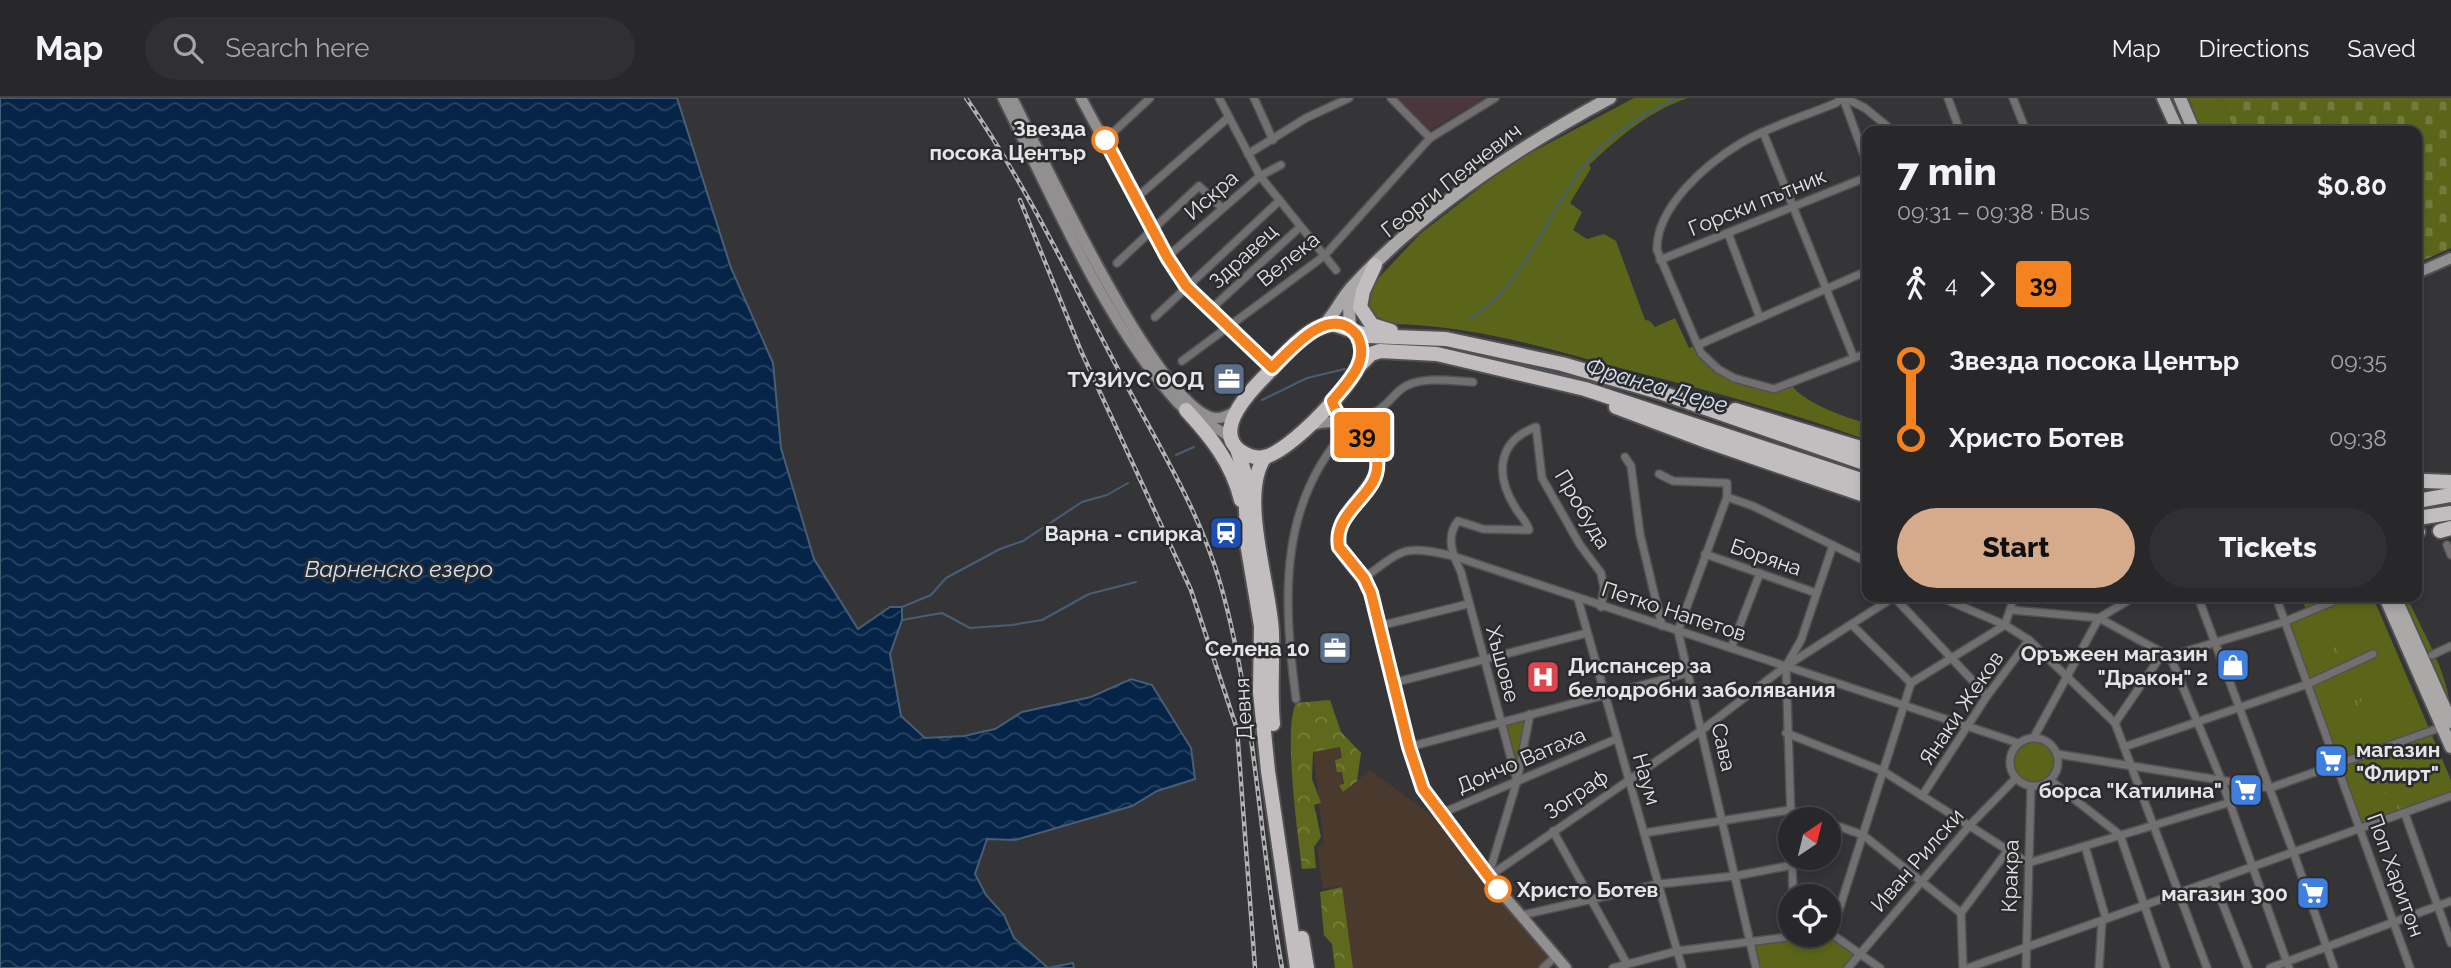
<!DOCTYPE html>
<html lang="en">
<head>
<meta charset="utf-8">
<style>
  body { margin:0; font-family:Raleway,sans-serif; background:#303032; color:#f1f3f6; height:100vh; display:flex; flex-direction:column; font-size:26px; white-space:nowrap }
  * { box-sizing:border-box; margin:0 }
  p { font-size:23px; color:#a5a6a8 }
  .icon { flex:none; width:38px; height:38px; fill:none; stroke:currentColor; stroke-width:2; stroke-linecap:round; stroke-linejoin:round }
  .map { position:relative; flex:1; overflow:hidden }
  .side { position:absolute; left:1862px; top:28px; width:560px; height:476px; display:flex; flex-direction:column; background:#28282a; border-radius:14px; box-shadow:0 4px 10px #0003,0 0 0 2px #444447 }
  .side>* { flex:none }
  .badge { padding:0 14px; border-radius:5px; font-size:24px; line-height:46px }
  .needle { width:46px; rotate:35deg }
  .buttons { position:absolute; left:1778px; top:709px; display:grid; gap:14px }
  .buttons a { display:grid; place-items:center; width:63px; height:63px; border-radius:50%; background:#28282a; box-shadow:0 4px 10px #0003,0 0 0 2px #444447; font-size:35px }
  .map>.badge { position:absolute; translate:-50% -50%; box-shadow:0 0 0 4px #fff }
  .legs { display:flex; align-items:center; gap:10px; height:77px; padding:0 35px; font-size:23px }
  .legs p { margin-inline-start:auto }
  .summary { display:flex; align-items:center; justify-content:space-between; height:119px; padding:0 35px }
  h1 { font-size:38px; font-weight:800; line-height:52px }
  .primary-button { display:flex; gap:14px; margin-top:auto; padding:14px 35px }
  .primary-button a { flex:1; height:80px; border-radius:42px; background:#d6ab8b; color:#111; font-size:28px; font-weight:800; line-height:80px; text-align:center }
  .primary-button a+a { background:#303032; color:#f1f3f6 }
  ul { padding:0 35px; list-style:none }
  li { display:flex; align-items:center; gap:24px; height:77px; font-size:26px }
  li i { display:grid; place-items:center; width:10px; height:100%; margin:0 9px; background:currentColor }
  li i::after { content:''; width:18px; height:18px; margin:-9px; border:5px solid; border-radius:50%; background:#28282a }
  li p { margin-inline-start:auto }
  li:first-child i { background:linear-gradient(#0000 50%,currentColor 0) }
  li:last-child i { background:linear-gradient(currentColor 50%,#0000 0) }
  header { display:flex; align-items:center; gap:42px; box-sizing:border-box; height:98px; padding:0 35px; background:#28282a; border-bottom:2px solid #444447 }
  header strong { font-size:33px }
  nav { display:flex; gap:38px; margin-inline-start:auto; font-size:24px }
  .search { width:490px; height:63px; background:#303032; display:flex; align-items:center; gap:18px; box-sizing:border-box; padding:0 24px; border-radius:38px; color:#a5a6a8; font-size:26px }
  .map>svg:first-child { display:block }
  .industrial { fill:#493a2d }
  .education { fill:#4b373b }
  .green { fill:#5b651a }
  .forest { fill:url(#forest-crowns) }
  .cemetery { fill:url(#cemetery-stones) }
  .park { fill:url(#park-tufts) }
  .water { fill:url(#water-waves); stroke:#485e77; stroke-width:2 }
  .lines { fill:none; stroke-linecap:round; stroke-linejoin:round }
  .stream { stroke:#485e77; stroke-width:2 }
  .street-casing { stroke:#515154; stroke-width:10 }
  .secondary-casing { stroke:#515154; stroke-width:14 }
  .primary-casing { stroke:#515154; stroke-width:16 }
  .highway-casing { stroke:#515154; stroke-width:18 }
  .street { stroke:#716f70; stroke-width:7 }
  .secondary { stroke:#928f90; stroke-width:10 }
  .primary { stroke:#aba8a8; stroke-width:12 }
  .highway { stroke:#c2bebf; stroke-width:14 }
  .rail-casing { stroke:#b1b2b3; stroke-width:4.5 }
  .rail { stroke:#2b2b2e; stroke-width:2; stroke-dasharray:5; stroke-linecap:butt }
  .line-1-casing { stroke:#fff; stroke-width:16 }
  .line-1 { stroke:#f58220; stroke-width:10 }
  .stop-1-dot { fill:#fff; stroke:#f58220; stroke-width:3.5 }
  .labels { text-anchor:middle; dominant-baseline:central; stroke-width:5; stroke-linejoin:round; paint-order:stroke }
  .stop-label { font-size:21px; font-weight:bold; fill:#e4e5e6; stroke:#2b2b2e; text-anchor:end }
  .street-label { font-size:21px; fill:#e4e5e6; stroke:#2b2b2e }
  .poi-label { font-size:21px; font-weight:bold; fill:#e4e5e6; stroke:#2b2b2e; text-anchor:end }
  .water-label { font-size:23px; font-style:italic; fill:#d3e2f5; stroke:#2b2b2e }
</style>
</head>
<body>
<header>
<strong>Map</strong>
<div class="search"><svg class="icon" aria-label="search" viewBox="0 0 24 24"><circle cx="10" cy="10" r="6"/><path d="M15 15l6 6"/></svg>Search here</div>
<nav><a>Map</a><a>Directions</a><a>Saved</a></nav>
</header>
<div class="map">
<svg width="2451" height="870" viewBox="0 0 2451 870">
  <defs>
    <pattern id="forest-crowns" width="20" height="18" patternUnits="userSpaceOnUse" patternTransform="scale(1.75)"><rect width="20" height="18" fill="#5f691d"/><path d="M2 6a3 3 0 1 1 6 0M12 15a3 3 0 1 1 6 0" fill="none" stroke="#767e3e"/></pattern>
    <pattern id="cemetery-stones" width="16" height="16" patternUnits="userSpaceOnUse" patternTransform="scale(1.75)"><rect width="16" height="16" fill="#5b651a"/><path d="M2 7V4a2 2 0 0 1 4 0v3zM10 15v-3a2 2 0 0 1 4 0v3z" fill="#727b3b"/></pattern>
    <pattern id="park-tufts" width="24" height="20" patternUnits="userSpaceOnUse" patternTransform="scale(1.75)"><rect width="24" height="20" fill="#5b651a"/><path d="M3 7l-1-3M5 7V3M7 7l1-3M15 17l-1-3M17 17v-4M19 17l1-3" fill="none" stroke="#727b3b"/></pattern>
    <pattern id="water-waves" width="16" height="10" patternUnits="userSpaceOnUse" patternTransform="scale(1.75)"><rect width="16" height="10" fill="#052447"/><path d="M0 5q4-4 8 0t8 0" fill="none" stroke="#294462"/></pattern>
  </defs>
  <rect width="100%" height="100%" fill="#353538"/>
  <polygon class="industrial" points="1340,649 1342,661 1335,662 1342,674 1343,694 1370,672 1434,719 1459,753 1550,859 1537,870 1353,870 1341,788 1323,791 1317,748 1324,746 1313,653"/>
  <polygon class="education" points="1396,0 1480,0 1482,2 1429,33"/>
  <g class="green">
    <path d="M1634,0h54c-39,13 -69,39 -99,67l2,3 -21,35 12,9 -9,18 14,9 17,-5 12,7 29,79 5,1 5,6 20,-9 14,30 9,-3 20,24 56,20 16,-6c10,18 57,36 77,40v17c-81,-29 -164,-51 -247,-72 -76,-21 -157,-45 -236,-44l-17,-15 1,-15 6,-11 46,-49 90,-70z"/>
    <polygon points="2184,0 2220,0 2235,33 2198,33"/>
    <polygon points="2301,499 2373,499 2451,682 2451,698 2361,732 2284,524 2307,514"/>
    <path d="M2400,499h7c16,36 44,80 44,120z"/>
    <polygon points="1530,616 1517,683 1500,624"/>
    <circle cx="2034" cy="664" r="24"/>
    <polygon points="1829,836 1860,855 1848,870 1756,870 1750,843"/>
  </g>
  <g class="forest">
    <path d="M1330,602l11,32 20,21 -4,28 -14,11 -4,-7 5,-1 -2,-12h-5l-2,-12 7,-2 -2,-11 -27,5 -1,27 9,24 -7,2 7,32 -7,10 2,21 -14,1c-4,-34 -19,-140 -6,-166z"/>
    <polygon points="1342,789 1353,870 1335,870 1332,846 1324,837 1320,794"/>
  </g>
  <polygon class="cemetery" points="2220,0 2451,0 2451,150 2417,165 2417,33 2235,33"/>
  <g class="park">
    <circle cx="2331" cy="553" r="8"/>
    <circle cx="2353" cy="600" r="9"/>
    <polygon points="2394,690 2403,711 2382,719 2373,699"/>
  </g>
  <polygon class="water" points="0,0 677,0 731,170 773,265 781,350 814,461 858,531 890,509 902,509 902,522 890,556 901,618 925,640 964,638 995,631 1022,614 1091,599 1131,581 1152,587 1191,650 1195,681 1157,693 1132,708 1015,742 987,741 975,776 986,797 1004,817 1014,840 1048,870 1073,865 1074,870 0,870"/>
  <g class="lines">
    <g class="stream">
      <path d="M1470,221c59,-37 75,-106 118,-158 23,-27 56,-48 88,-63"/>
      <polyline points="1435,247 1627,292"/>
      <polyline points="1262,302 1307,280 1345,271"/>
      <polyline points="1176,357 1194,349"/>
      <polyline points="2417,412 2451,407"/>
      <polyline points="902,509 931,497 946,480 1000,451 1023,443 1082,404 1107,397 1128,385"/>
      <polyline points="902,522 942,515 970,530 1012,527 1042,522 1089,496 1136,484"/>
    </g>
    <defs>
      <g id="street">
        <polyline points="1219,0 1260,78 1336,172"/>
        <polyline points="1254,0 1273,42"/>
        <polyline points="1391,0 1430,40"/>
        <path d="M1842,0l-6,5c-31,13 -66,23 -95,40 -35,21 -85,64 -84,107l44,103 17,16 16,9 40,11 93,-36"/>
        <polyline points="1843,0 1867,65"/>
        <polyline points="1845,0 1865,10 1893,33"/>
        <polyline points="1948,0 1960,33"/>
        <polyline points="2013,0 2026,33"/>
        <polyline points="1763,34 1854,260"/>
        <polyline points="1105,42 1150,0"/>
        <polyline points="1248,56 1306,20 1349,0"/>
        <polyline points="1135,101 1229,19"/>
        <polyline points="1728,135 1760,220"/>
        <polyline points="1167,159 1260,78 1281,67"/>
        <polyline points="1660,162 1867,79"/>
        <polyline points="1117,165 1199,88 1222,110"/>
        <polyline points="1210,212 1300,129"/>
        <polyline points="1155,219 1279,103"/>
        <polyline points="1698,247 1867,173"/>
        <polyline points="1182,263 1324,158 1430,40 1495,0"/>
        <polyline points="1625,359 1631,368 1640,436 1662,528"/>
        <polyline points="1659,376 1673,383 1727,385 1727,399 1678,533 1756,870"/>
        <polyline points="1727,399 1753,408 1867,464"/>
        <polyline points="2447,447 2451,457"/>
        <polyline points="1705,456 1816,495"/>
        <path d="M1364,480c41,-30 39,-33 89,-22l565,187"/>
        <polyline points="1894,499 1987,598"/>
        <polyline points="1940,499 2005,527 2029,542 2115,625 2207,870"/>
        <polyline points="2198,499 2294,756 2334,870"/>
        <polyline points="2276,499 2410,870"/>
        <polyline points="1578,501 1682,870"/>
        <polyline points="2012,512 2099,520 2163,555"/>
        <polyline points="1379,528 1468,506"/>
        <polyline points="1853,528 1911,585"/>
        <polyline points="1731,550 1760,475"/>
        <polyline points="2432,557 2451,548"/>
        <polyline points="2170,558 2221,681 2289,870"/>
        <polyline points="1393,585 1587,535"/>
        <path d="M1296,601c-13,-100 -19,-199 57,-276 6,-6 16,-8 24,-12 10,-6 15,-14 23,-21 17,-15 53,-9 73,-8"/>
        <polyline points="2115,625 2163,555 2170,558 2284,524 2343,499"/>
        <polyline points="1786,635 1883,673 2028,765 2228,705"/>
        <polyline points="2034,639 2099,520 2134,499"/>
        <circle cx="2034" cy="664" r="24"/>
        <polyline points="1409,649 1688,575"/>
        <polyline points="2124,649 2308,586 2373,556"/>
        <polyline points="2057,656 2270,690 2442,629"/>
        <polyline points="2050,682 2120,737 2166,870"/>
        <path d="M1517,683l-56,-209c-8,-16 -16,-35 -3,-51l25,8 46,1c-2,-9 -10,-15 -14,-23 -20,-32 -18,-66 21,-80l6,51 38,67 21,28 3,15 -3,19"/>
        <polyline points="1922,698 1987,598 2029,542"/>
        <polyline points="1440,716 1616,641"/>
        <polyline points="2405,716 2451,845"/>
        <polyline points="1791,721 1786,568 1801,542 1833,447"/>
        <polyline points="1829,725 1863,737 1961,815"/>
        <polyline points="1553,733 1627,866"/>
        <polyline points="1644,735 1790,712 1817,721"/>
        <polyline points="2085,748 2106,821"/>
        <polyline points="1792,760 1793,798"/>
        <polyline points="1488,779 1702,632 1786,568 1894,499"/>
        <polyline points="1488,779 1517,683 1530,616"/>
        <polyline points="2214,784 2248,870"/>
        <polyline points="1522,817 1659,786 1735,778 1793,767"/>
        <polyline points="1829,834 1880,870"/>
        <polyline points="1832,834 1911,585 2005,527 2014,499"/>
        <polyline points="1543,870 1556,858"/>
        <polyline points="1613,870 1677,853 1811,836"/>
        <polyline points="1848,870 1970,727 2016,680"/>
        <polyline points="1963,870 1961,815 2008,752"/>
        <polyline points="1968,870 2451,698"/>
        <polyline points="2026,870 2031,688"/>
        <polyline points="2099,870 2102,823"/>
        <polyline points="2270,870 2451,803"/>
      </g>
      <g id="secondary">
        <path d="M1003,0c48,96 103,227 175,305 15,16 36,22 53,35"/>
        <path d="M1012,0c29,56 146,311 203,320 9,1 17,-5 24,-9"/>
        <polyline points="1081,0 1167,159 1187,188 1272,270"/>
        <polyline points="2417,175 2451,160"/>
        <path d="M1312,327c16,-5 32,-4 46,6 55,40 -21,69 -20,107 0,21 26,36 33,55l38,154 14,42 65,88 78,91"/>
      </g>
      <g id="primary">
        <polyline points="2163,0 2178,33"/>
        <polyline points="2180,0 2194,33"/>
        <path d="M1324,227c11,-11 17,-26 28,-38 70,-77 167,-140 258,-189"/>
        <polyline points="1350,231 1349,208 1354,193"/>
        <polyline points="2417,435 2419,434"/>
        <polyline points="2385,499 2451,649"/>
        <polyline points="2395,499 2451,624"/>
      </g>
      <g id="highway">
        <polyline points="1375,167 1363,193 1360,209 1372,227 1391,233"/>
        <path d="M1333,226l21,7c6,8 9,16 8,25 -4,25 -73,97 -98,101 -8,2 -19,-2 -25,-7 -26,-21 12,-60 28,-76 17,-19 40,-48 66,-50z"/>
        <polyline points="1354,233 1369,238 1446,241 1562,266 1659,294 1867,366"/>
        <polyline points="1359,268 1371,256 1380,253 1437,256 1585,291 1867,384"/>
        <polyline points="1616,309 1709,344 1867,398"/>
        <path d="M1186,312c25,27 46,53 55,90"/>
        <polyline points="1735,312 1867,352"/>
        <polyline points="1237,351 1245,376 1247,445 1261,528 1260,594 1268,673 1297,870"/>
        <path d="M1265,359c-27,38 5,129 7,175 1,31 -2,61 1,92"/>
        <polyline points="2425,383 2451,384"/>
        <polyline points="2417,403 2451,397"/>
        <polyline points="2417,420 2451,415"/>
        <polyline points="2440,433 2451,430"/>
        <polyline points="1302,840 1307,870"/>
      </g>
    </defs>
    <use href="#street" class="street-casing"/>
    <use href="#secondary" class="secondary-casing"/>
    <use href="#primary" class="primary-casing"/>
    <use href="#highway" class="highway-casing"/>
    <use href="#street" class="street"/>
    <use href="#secondary" class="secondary"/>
    <use href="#primary" class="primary"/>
    <use href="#highway" class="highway"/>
    <defs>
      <g id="rail">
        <path d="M966,0c60,86 104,180 153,273 37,71 80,137 102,215 35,124 38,256 61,382"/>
        <polyline points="1020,102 1081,253 1191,492 1237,631 1255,870"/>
      </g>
    </defs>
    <use href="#rail" class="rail-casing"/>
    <use href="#rail" class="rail"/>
  </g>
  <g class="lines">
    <defs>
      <path id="line-1" d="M1105,42l62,117 19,29 86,82c19,-19 58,-66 85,-33 14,26 -9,47 -25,66 9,31 40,28 45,59 5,35 -45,49 -38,87l25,31 7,15 38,154 14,42 75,100"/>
    </defs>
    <use href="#line-1" class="line-1-casing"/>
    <use href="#line-1" class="line-1"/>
  </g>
  <defs>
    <symbol id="office-square" viewBox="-11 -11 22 22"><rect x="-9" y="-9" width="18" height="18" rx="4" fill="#5c6f8a" stroke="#2b2b2e"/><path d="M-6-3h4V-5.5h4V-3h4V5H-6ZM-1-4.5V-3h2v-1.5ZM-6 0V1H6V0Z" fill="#fff"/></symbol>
    <symbol id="station-square" viewBox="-11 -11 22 22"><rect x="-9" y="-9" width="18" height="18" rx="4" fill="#1a4fb4" stroke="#2b2b2e"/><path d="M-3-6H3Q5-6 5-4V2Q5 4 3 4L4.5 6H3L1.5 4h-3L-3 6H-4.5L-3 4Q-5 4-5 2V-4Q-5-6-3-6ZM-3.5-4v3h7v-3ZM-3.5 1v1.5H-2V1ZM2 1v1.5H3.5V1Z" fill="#fff"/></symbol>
    <symbol id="shop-square" viewBox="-11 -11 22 22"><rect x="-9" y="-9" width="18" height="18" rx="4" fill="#3f7fe0" stroke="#2b2b2e"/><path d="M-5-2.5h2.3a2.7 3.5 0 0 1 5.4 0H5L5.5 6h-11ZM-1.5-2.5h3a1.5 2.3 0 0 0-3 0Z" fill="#fff"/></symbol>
    <symbol id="hospital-square" viewBox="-11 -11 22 22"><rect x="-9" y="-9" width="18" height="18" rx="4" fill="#e0444e" stroke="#2b2b2e"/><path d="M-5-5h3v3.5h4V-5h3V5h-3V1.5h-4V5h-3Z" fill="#fff"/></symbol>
    <symbol id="supermarket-square" viewBox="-11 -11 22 22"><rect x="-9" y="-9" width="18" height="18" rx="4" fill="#3f7fe0" stroke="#2b2b2e"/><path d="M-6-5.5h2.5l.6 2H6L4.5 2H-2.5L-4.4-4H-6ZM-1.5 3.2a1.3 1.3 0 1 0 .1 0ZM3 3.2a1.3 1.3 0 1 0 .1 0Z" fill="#fff"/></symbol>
  </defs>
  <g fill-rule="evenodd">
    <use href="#office-square" x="1210" y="262" width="38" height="38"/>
    <use href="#station-square" x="1207" y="416" width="38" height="38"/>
    <use href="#office-square" x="1316" y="531" width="38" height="38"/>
    <use href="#shop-square" x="2214" y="548" width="38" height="38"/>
    <use href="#hospital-square" x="1524" y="560" width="38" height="38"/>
    <use href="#supermarket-square" x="2312" y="644" width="38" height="38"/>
    <use href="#supermarket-square" x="2227" y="673" width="38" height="38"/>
    <use href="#supermarket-square" x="2294" y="776" width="38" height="38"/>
  </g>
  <g class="stop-1-dot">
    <circle cx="1105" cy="42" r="12"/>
    <circle cx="1498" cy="791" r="12"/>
  </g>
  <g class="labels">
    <g class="stop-label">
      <text x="1086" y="30">Звезда<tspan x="1086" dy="24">посока Център</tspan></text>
      <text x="1517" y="791" text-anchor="start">Христо Ботев</text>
    </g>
    <g class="street-label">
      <text transform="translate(1451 82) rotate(-38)">Георги Пеячевич</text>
      <text transform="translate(1211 97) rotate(-41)">Искра</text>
      <text transform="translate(1757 104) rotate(-22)">Горски пътник</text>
      <text transform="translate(1243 158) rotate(-43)">Здравец</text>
      <text transform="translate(1288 161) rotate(-39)">Велека</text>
      <text transform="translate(1583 411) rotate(59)">Прoбудa</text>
      <text transform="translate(1766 459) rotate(19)">Боряна</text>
      <text transform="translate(1674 513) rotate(18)">Петко Напетов</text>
      <text transform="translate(1503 566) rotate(75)">Хъшове</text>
      <text transform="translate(1961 610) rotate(-56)">Янаки Жеков</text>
      <text transform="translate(1243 611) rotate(-93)">Девня</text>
      <text transform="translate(1724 649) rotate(77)">Сава</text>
      <text transform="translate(1521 662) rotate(-23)">Дончо Ватаха</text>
      <text transform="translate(1647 681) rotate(74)">Наум</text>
      <text transform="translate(1576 696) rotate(-34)">Зограф</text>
      <text transform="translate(1917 762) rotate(-49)">Иван Рилски</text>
      <text transform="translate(2396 777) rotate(70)">Поп Харитон</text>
      <text transform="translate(2010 778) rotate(-88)">Кракра</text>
    </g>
    <g class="poi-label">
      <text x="1204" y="281">ТУЗИУС ООД</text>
      <text x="1202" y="435">Варна - спирка</text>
      <text x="1310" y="550">Селена 10</text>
      <text x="2208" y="555">Оръжеен магазин<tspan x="2208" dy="24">"Дракон" 2</tspan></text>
      <text x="1568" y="567" text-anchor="start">Диспансер за<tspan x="1568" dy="24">белодробни заболявания</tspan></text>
      <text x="2356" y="651" text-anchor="start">магазин<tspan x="2356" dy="24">"Флирт"</tspan></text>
      <text x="2222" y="692">борса "Катилина"</text>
      <text x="2288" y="795">магазин 300</text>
    </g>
    <g class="water-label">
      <text transform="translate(1657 287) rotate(16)">Франга Дере</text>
      <text x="399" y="470">Варненско езеро</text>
    </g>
  </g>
</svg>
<div class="buttons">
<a><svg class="needle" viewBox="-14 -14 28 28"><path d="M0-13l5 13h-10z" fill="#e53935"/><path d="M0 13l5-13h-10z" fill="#a5a6a8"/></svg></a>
<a><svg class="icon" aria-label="locate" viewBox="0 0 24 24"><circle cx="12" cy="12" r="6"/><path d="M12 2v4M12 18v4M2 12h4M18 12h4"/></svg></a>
</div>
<b class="badge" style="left:1362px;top:337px;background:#f58220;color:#111">39</b>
<section class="side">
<div class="summary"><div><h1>7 min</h1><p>09:31 – 09:38 · Bus</p></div><b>$0.80</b></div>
<div class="legs"><svg class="icon" aria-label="walk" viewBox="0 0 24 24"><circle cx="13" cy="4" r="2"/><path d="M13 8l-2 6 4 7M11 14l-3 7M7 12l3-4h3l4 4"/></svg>4<svg class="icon" aria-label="forward" viewBox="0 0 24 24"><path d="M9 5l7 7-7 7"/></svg><b class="badge" style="background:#f58220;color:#111">39</b></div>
<ul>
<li><i style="color:#f58220"></i><b>Звезда посока Център</b><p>09:35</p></li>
<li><i style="color:#f58220"></i><b>Христо Ботев</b><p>09:38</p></li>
</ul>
<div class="primary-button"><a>Start</a><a>Tickets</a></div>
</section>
</div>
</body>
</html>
